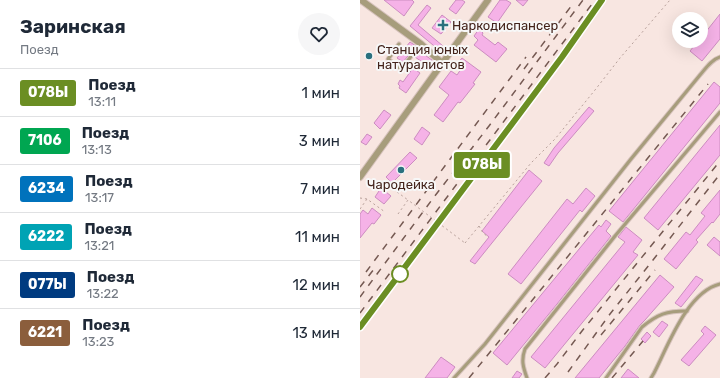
<!DOCTYPE html>
<html lang="ru">
<head>
<meta charset="utf-8">
<style>
  body { margin:0; font-family:Rubik,sans-serif; background:#f6f6f7; color:#1f2937; height:100vh; display:flex; flex-direction:column; font-size:15px; white-space:nowrap }
  * { box-sizing:border-box; margin:0 }
  p { font-size:13px; color:#747a83 }
  .icon { flex:none; width:22px; height:22px; fill:none; stroke:currentColor; stroke-width:2; stroke-linecap:round; stroke-linejoin:round }
  .map { position:relative; flex:1; overflow:hidden }
  .details { display:flex; flex-direction:column; background:#fff; width:360px }
  .details>* { flex:none }
  .badge { padding:0 8px; border-radius:3px; font-size:14px; line-height:26px }
  .buttons { position:absolute; left:312px; top:12px; display:grid; gap:8px }
  .buttons a { display:grid; place-items:center; width:36px; height:36px; border-radius:50%; background:#fff; box-shadow:0 4px 16px #0002; font-size:20px }
  .map>.badge { position:absolute; translate:-50% -50%; box-shadow:0 0 0 2px #fff }
  .round { display:grid; place-items:center; flex:none; width:42px; height:42px; border-radius:21px; background:#f6f6f7 }
  .summary { display:flex; align-items:center; justify-content:space-between; height:68px; padding:0 20px }
  h1 { font-size:19px; font-weight:700; line-height:30px }
  ul { padding:0; list-style:none }
  li { display:flex; align-items:center; gap:12px; height:48px; padding:0 20px; border-top:1px solid #e0e1e3 }
  li div { flex:1 }
  li b { display:block; font-size:15px }
  li em { font-style:normal }
  li .badge { min-width:44px; font-weight:700; text-align:center }
  main { display:flex; flex:1; min-height:0 }
  .map>svg:first-child { display:block }
  .building { fill:#f5b2e7; stroke:#cc8cc0 }
  .lines { fill:none; stroke-linecap:round; stroke-linejoin:round }
  .service-casing { stroke:#d7c3bd; stroke-width:5 }
  .minor-casing { stroke:#d7c3bd; stroke-width:8 }
  .path { stroke:#b7a09a; stroke-width:1; stroke-dasharray:2 3; stroke-linecap:butt }
  .service { stroke:#a79d7c; stroke-width:3 }
  .minor { stroke:#a79d7c; stroke-width:6 }
  .rail { stroke:#755952; stroke-width:1.5; stroke-dasharray:7 7; stroke-linecap:butt }
  .path-bridge { stroke:#b7a09a; stroke-width:1; stroke-dasharray:2 3; stroke-linecap:butt }
  .line-casing { stroke:#fff; stroke-width:9 }
  .line { stroke:#6b8e23; stroke-width:6 }
  .poi-dot { fill:#2a707e; stroke:#f7f7f7; stroke-width:1.5 }
  .stop-dot { fill:#fff; stroke:#6b8e23; stroke-width:2 }
  .labels { text-anchor:middle; dominant-baseline:central; stroke-width:4; stroke-linejoin:round; paint-order:stroke }
  .poi-label { font-size:13px; fill:#43231b; stroke:#f7f7f7; text-anchor:start }
</style>
</head>
<body>
<main>
<section class="details">
<div class="summary"><div><h1>Заринская</h1><p>Поезд</p></div><a class="round"><svg class="icon" aria-label="heart" viewBox="0 0 24 24"><path d="M12 20l-8-8c-3-5 5-10 8-4 3-6 11-1 8 4z"/></svg></a></div>
<ul>
<li><span class="badge" style="background:#6b8e23;color:#fff">078Ы</span><div><b>Поезд</b><p>13:11</p></div><em>1 мин</em></li>
<li><span class="badge" style="background:#00a651;color:#fff">7106</span><div><b>Поезд</b><p>13:13</p></div><em>3 мин</em></li>
<li><span class="badge" style="background:#0072bc;color:#fff">6234</span><div><b>Поезд</b><p>13:17</p></div><em>7 мин</em></li>
<li><span class="badge" style="background:#00a3b4;color:#fff">6222</span><div><b>Поезд</b><p>13:21</p></div><em>11 мин</em></li>
<li><span class="badge" style="background:#003b80;color:#fff">077Ы</span><div><b>Поезд</b><p>13:22</p></div><em>12 мин</em></li>
<li><span class="badge" style="background:#8b5e3c;color:#fff">6221</span><div><b>Поезд</b><p>13:23</p></div><em>13 мин</em></li>
</ul>
</section>
<div class="map">
<svg width="360" height="378" viewBox="0 0 360 378">
  <rect width="100%" height="100%" fill="#f8e6e1"/>
  <g class="building">
    <polygon points="24,0 52,0 54,2 44,16"/>
    <polygon points="96,0 102,0 105,2 96,14 89,9"/>
    <polygon points="140,0 146,0 151,3 137,23 128,17"/>
    <polygon points="156,0 168,0 163,6"/>
    <polygon points="67,5 71,8 58,25 83,46 79,50 50,26"/>
    <polygon points="360,14 360,39 342,61 330,51 338,41 341,41 341,38"/>
    <polygon points="82,15 91,22 81,34 72,28"/>
    <polygon points="119,29 123,33 122,35 135,45 138,42 147,49 136,62 114,45 118,40 114,36"/>
    <polygon points="50,42 56,46 43,62 37,58"/>
    <polygon points="59,51 72,60 68,66 55,57"/>
    <polygon points="102,58 121,72 113,83 115,84 100,103 98,102 83,122 74,115 89,95 79,87 91,71 97,75 101,69 96,65"/>
    <polygon points="53,68 60,73 46,93 39,88 40,86 38,84 40,80 43,82"/>
    <polygon points="354,82 360,87 360,103 263,222 249,211"/>
    <polygon points="229,107 234,111 198,153 189,166 184,163 194,148"/>
    <polygon points="24,110 31,115 20,129 14,123"/>
    <polygon points="360,125 360,155 298,230 284,218"/>
    <polygon points="62,127 70,133 62,145 54,139"/>
    <polygon points="7,134 12,137 6,145 1,142"/>
    <polygon points="50,152 57,158 32,183 26,177"/>
    <polygon points="169,170 182,181 115,264 110,261 129,237 122,231"/>
    <polygon points="21,188 31,196 24,204 15,197"/>
    <polygon points="226,188 235,196 222,212 220,210 161,284 148,274 207,199 213,204"/>
    <polygon points="360,190 360,214 353,223 352,222 336,240 338,242 316,269 304,259 326,232 330,235 345,216 341,213"/>
    <polygon points="12,208 21,215 14,224 12,223 0,238 0,214 3,210 8,214"/>
    <polygon points="246,220 251,224 246,231 251,236 197,304 147,365 133,353 239,225 241,227"/>
    <polygon points="266,227 282,240 273,252 278,255 185,368 171,357 265,242 258,237"/>
    <polygon points="354,237 360,242 360,256 347,245"/>
    <polygon points="300,275 314,287 285,320 280,325 265,346 239,378 215,378"/>
    <polygon points="336,276 343,280 321,307 315,303"/>
    <polygon points="302,321 308,325 299,337 293,332"/>
    <polygon points="345,326 356,335 329,366 321,360 344,334 341,331"/>
    <polygon points="287,332 291,336 285,343 281,339"/>
    <polygon points="81,357 95,367 87,378 65,378"/>
    <polygon points="268,369 279,378 261,378"/>
    <polygon points="157,371 162,374 159,378 152,378"/>
  </g>
  <g class="lines">
    <defs>
      <g id="service">
        <polyline points="39,44 28,59 41,69 61,44"/>
        <path d="M94,378l31,-34 146,-185 69,-84c6,-7 11,-15 20,-18"/>
        <path d="M167,378c-4,-11 -6,-18 -2,-29l90,-113 105,-124"/>
        <path d="M246,378l36,-51c16,-13 24,-16 45,-16"/>
        <path d="M291,378l3,-5c14,-27 33,-81 66,-89"/>
      </g>
      <g id="minor">
        <polyline points="1,0 61,44 82,63"/>
        <polyline points="0,177 128,0"/>
      </g>
    </defs>
    <use href="#service" class="service-casing"/>
    <use href="#minor" class="minor-casing"/>
    <g class="path">
      <polyline points="29,186 48,200"/>
      <polyline points="0,198 7,199 25,212"/>
      <polyline points="0,209 7,199"/>
      <polyline points="119,226 123,233 127,236"/>
      <polyline points="65,234 85,208"/>
      <polyline points="105,243 171,163 195,139 235,90 260,58 310,0"/>
    </g>
    <use href="#service" class="service"/>
    <use href="#minor" class="minor"/>
    <g class="rail">
      <polyline points="164,69 212,5"/>
      <polyline points="6,272 166,57"/>
      <polyline points="0,287 14,269"/>
      <polyline points="0,297 74,197 129,126 223,0"/>
      <polyline points="0,313 235,0"/>
      <polyline points="0,328 202,57 242,0"/>
      <polyline points="241,335 295,270"/>
      <polyline points="208,372 250,314 293,260 360,174"/>
      <polyline points="109,378 348,84"/>
      <polyline points="185,378 197,364 222,331 360,161"/>
      <polyline points="252,378 283,341"/>
    </g>
    <polyline class="path-bridge" points="38,214 48,200 105,243"/>
  </g>
  <g class="lines">
    <defs>
      <polyline id="line" points="0,327 202,57 242,0"/>
    </defs>
    <use href="#line" class="line-casing"/>
    <use href="#line" class="line"/>
  </g>
  <g class="poi-dot">
    <path d="M81 19h4v4h4v4h-4v4h-4v-4h-4v-4h4z"/>
    <circle cx="9" cy="56" r="4"/>
    <circle cx="41" cy="170" r="4"/>
  </g>
  <circle class="stop-dot" cx="40" cy="274" r="8"/>
  <g class="labels">
    <g class="poi-label">
      <text x="92" y="25">Наркодиспансер</text>
      <text x="17" y="49">Станция юных<tspan x="17" dy="15">натуралистов</tspan></text>
      <text x="41" y="184" text-anchor="middle">Чародейка</text>
    </g>
  </g>
</svg>
<div class="buttons">
<a><svg class="icon" aria-label="layers" viewBox="0 0 24 24"><path d="M12 4l9 5-9 5-9-5zM3 14l9 5 9-5"/></svg></a>
</div>
<b class="badge" style="left:122px;top:165px;background:#6b8e23;color:#fff">078Ы</b>
</div>
</main>
</body>
</html>
